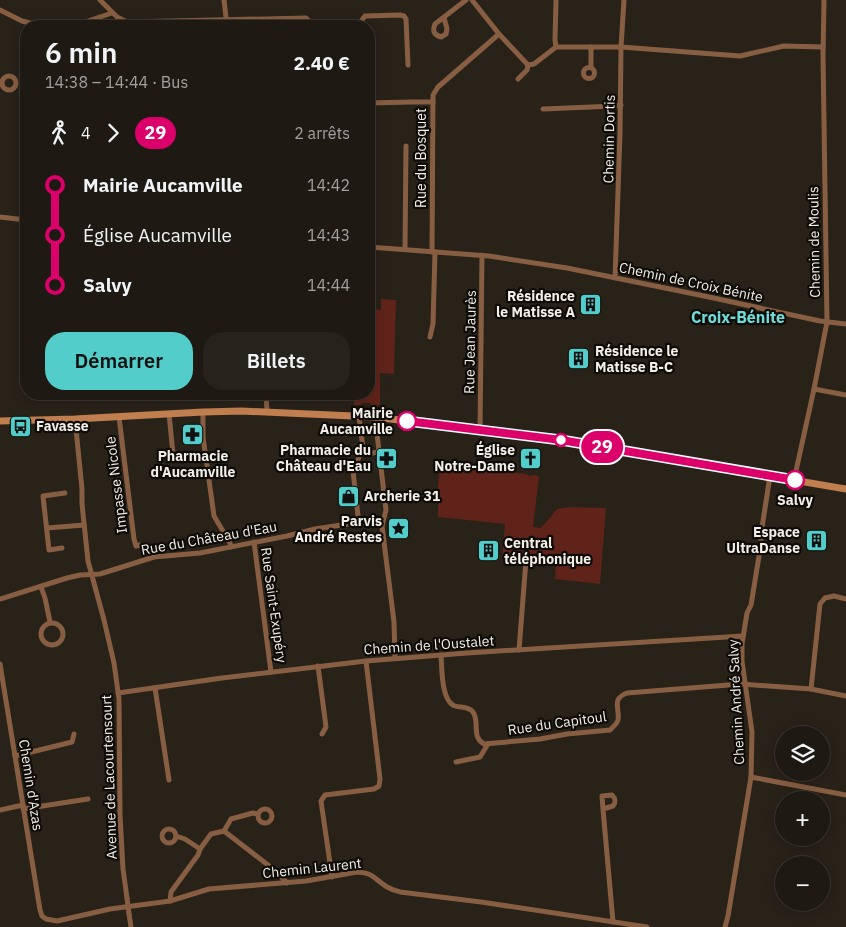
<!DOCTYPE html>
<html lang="fr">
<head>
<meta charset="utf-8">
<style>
  body { margin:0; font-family:"IBM Plex Sans",sans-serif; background:#26231c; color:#f1f3f6; height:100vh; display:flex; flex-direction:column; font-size:19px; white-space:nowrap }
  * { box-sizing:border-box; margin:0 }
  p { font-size:16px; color:#a1a1a0 }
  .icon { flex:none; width:28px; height:28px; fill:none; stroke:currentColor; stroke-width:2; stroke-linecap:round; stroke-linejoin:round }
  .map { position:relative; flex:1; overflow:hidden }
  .sheet { position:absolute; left:20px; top:20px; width:355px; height:380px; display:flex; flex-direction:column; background:#1e1a13; border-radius:20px; box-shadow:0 2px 12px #0003,0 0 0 1px #3c3833 }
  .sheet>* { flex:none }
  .badge { padding:0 10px; border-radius:16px; font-size:18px; line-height:32px }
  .buttons { position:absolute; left:775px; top:726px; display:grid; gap:10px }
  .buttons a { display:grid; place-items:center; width:55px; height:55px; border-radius:50%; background:#1e1a13; box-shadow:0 2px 12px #0003,0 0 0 1px #3c3833; font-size:25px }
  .map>.badge { position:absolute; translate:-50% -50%; box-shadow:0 0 0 2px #fff }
  .legs { display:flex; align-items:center; gap:8px; height:55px; padding:0 25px; font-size:16px }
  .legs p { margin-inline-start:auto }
  .head { display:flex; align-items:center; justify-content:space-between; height:85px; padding:0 25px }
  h1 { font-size:28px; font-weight:600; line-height:38px }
  .primary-button { display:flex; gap:10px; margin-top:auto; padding:10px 25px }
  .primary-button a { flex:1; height:58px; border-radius:20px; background:#53cdca; color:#111; font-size:20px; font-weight:600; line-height:58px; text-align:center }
  .primary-button a+a { background:#26231c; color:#f1f3f6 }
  ul { padding:0 25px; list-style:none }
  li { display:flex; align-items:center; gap:18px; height:50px; font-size:19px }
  li i { display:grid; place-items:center; width:8px; height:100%; margin:0 6px; background:currentColor }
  li i::after { content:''; width:12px; height:12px; margin:-6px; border:4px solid; border-radius:50%; background:#1e1a13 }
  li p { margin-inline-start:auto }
  li:first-child i { background:linear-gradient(#0000 50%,currentColor 0) }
  li:last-child i { background:linear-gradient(currentColor 50%,#0000 0) }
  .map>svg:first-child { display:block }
  .green { fill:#5f2319 }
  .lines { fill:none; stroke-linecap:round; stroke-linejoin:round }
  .minor { stroke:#885e42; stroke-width:5 }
  .secondary { stroke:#c17f50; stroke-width:7 }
  .minor-bridge { stroke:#885e42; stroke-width:5 }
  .line-1-casing { stroke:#fff; stroke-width:11 }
  .line-1 { stroke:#dc006b; stroke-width:8 }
  .stop-1-dot { fill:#fff; stroke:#dc006b; stroke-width:2.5 }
  .labels { text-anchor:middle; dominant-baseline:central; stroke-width:4.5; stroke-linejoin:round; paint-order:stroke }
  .street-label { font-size:14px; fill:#f2eee8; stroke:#0f0c08 }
  .poi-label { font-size:14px; font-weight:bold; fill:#f2eee8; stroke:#0f0c08; text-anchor:end }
  .stop-label { font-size:14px; font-weight:bold; fill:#f2eee8; stroke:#0f0c08; text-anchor:end }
  .quarter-label { font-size:16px; font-weight:bold; fill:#70dcd9; stroke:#0f0c08 }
</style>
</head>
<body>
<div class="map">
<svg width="846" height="927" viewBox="0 0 846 927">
  <rect width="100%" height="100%" fill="#282219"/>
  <g class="green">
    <polygon points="381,299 396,300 394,374 380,373 380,405 372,406 370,403 363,403 361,405 354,405 354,394 369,394 369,309 381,310"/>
    <polygon points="442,464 526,474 529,476 533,475 539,476 533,527 541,528 542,526 549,519 557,509 568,507 606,508 600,584 555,579 556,563 502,558 505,524 438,517 438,486 440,465"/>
  </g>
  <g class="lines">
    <g class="minor">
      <polyline points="100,0 117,17 127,22 306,18 311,23 311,26"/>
      <polyline points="224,0 227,26"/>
      <polyline points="472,0 499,34 528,65 534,64 556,47 621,47 740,56 784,46 823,47"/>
      <polyline points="556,0 555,40 556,47"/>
      <polyline points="0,10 22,21 30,23 41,24 85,22 112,13"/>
      <path d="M444,18l3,11 -1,5 -5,3c-7,-2 -9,-6 -6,-13l31,-24"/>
      <polyline points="362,26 362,20 365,16 400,15 404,16 406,19 408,65"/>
      <polyline points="591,67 591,47"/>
      <circle cx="589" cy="73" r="5.5"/>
      <circle cx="9" cy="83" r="7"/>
      <polyline points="518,79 527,70 528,65"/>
      <polyline points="369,103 412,102 433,102"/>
      <polyline points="543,109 615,106 621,105"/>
      <polyline points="0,217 26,220"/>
      <polyline points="369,247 489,256 567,268 709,297 820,321 846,324"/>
      <polyline points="405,249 406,146"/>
      <polyline points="432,252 433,95 438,87 499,34"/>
      <polyline points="615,278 620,134 621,47 624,0"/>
      <polyline points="430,337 433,324 435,252"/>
      <polyline points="814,389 846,395"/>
      <polyline points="266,394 267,412"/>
      <polyline points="203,412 203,437 214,516 230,543 231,547"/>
      <polyline points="169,414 173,454"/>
      <polyline points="119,417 134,539 136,546 140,545"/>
      <polyline points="359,417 363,448 353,471 358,516 361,522 382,526 386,510 375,417"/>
      <polyline points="75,419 82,489 82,504 88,561 104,620 114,663 119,699 120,815 123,869 127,898"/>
      <polyline points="480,430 482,255"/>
      <polyline points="362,453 366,454 379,452"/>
      <polyline points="794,480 814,389 827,322 823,55 824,0"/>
      <polyline points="382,526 394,622 395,658"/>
      <polyline points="47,528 84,525"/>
      <polyline points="254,542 271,672"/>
      <polyline points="62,548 49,550 43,496 65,493"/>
      <polyline points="41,587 45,598 50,622"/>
      <polyline points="0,599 67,578 80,575 100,574 154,557 200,553 287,536 315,529 361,522"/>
      <circle cx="52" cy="634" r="11"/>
      <polyline points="519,650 526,560"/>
      <path d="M441,655c1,13 0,46 14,51 6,2 13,0 18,6 7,10 -2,25 11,32l56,-5 27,-5 43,-4c3,-3 7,-6 8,-10 2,-12 -7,-21 9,-27l114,-9 70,5 35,7"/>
      <path d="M0,664l40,246 2,6 4,3 11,2 53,-12 60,-8 39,-12 97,-8 51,-9c15,1 16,5 27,13 5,4 10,5 16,7l81,10 166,25"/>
      <polyline points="318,666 326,727 322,734"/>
      <polyline points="155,688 169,780"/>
      <polyline points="811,689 820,604 825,598 834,596 846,599"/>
      <polyline points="118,693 222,678 366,661 467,653 743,636"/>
      <polyline points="15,756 72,742 74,734"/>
      <polyline points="456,762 480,757 488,744"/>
      <polyline points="751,777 846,795"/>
      <circle cx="265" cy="816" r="7"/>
      <polyline points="23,809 88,799"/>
      <path d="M603,809l10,-3c3,-4 3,-7 -1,-11l-10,1 1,13 10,113"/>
      <polyline points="0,810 23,805"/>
      <circle cx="169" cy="836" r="7"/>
      <polyline points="224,831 231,819 253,813 258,814"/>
      <polyline points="176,836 185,839 200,849"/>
      <polyline points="332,877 321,801 325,795 374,789 379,786 380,779 366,661"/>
      <polyline points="170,901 171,892 198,855 200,849 211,834 224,831 277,872 287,883"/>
      <polyline points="129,914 131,927"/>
      <polyline points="725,927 728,916 751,777 752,732 742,661 742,644 747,613 751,605 761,544 761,534 770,476"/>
    </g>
    <polyline class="secondary" points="0,421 75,419 203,412 242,411 375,417 551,439 846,489"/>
    <polyline class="minor-bridge" points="127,898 129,914"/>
  </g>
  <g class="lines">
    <defs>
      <polyline id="line-1" points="407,421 561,440 795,480"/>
    </defs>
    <use href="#line-1" class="line-1-casing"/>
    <use href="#line-1" class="line-1"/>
  </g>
  <defs>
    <symbol id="building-square" viewBox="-11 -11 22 22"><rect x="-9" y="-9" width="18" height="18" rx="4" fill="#53cdca" stroke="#0f0c08"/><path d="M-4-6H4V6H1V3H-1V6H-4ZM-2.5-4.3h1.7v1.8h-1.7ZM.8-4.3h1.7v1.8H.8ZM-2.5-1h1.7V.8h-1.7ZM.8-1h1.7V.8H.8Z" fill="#111"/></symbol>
    <symbol id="bus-square" viewBox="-11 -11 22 22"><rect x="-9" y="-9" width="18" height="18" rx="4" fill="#53cdca" stroke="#0f0c08"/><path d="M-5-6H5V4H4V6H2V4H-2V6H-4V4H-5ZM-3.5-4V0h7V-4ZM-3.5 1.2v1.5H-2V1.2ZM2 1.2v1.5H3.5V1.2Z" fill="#111"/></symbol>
    <symbol id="pharmacy-square" viewBox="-11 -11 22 22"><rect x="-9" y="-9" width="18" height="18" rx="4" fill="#53cdca" stroke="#0f0c08"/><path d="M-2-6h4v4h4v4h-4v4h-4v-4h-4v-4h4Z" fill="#111"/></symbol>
    <symbol id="church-square" viewBox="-11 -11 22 22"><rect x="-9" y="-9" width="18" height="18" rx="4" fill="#53cdca" stroke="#0f0c08"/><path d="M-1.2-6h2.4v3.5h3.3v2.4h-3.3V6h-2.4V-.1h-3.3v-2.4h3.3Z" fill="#111"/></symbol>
    <symbol id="shop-square" viewBox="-11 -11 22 22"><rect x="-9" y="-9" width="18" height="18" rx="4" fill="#53cdca" stroke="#0f0c08"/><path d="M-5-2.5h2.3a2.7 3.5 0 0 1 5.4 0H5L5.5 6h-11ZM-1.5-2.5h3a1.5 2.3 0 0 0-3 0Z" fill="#111"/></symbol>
    <symbol id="sight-square" viewBox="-11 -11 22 22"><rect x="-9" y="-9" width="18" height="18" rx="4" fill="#53cdca" stroke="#0f0c08"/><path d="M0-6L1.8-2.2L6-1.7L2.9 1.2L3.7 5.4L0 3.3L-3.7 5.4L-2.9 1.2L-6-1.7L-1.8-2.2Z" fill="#111"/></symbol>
  </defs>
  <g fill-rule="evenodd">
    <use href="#building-square" x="578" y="292" width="25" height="25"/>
    <use href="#building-square" x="566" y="346" width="25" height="25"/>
    <use href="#bus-square" x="8" y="414" width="25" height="25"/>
    <use href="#pharmacy-square" x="180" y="422" width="25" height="25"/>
    <use href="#pharmacy-square" x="374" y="446" width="25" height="25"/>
    <use href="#church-square" x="518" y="446" width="25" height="25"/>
    <use href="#shop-square" x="336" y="484" width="25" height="25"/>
    <use href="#sight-square" x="386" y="516" width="25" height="25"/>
    <use href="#building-square" x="804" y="528" width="25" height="25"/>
    <use href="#building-square" x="476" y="538" width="25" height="25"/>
  </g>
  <g class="stop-1-dot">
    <circle cx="407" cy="421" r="9"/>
    <circle cx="561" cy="440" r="6"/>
    <circle cx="795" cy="480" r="9"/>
  </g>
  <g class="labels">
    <g class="street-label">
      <text transform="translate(609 139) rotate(-89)">Chemin Dortis</text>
      <text transform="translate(421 158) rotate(-90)">Rue du Bosquet</text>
      <text transform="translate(814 242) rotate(-91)">Chemin de Moulis</text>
      <text transform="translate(691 282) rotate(12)">Chemin de Croix Bénite</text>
      <text transform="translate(470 342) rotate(-89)">Rue Jean Jaurès</text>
      <text transform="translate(116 485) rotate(-97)">Impasse Nicole</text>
      <text transform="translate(209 538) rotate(-10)">Rue du Château d'Eau</text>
      <text transform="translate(274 605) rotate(82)">Rue Saint-Exupéry</text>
      <text transform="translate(429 645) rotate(-4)">Chemin de l'Oustalet</text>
      <text transform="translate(736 702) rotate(-93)">Chemin André Salvy</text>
      <text transform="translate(557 723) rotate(-8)">Rue du Capitoul</text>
      <text transform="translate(109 777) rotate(-92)">Avenue de Lacourtensourt</text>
      <text transform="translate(31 785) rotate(81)">Chemin d'Azas</text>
      <text transform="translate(312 868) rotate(-6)">Chemin Laurent</text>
    </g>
    <g class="poi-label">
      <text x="575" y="296">Résidence<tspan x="575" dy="16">le Matisse A</tspan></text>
      <text x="595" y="351" text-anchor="start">Résidence le<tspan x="595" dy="16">Matisse B-C</tspan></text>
      <text x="36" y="426" text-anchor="start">Favasse</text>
      <text x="371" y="450">Pharmacie du<tspan x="371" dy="16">Château d'Eau</tspan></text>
      <text x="515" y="450">Église<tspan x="515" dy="16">Notre-Dame</tspan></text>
      <text x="193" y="456" text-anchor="middle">Pharmacie<tspan x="193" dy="16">d'Aucamville</tspan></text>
      <text x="364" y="496" text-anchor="start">Archerie 31</text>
      <text x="382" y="521">Parvis<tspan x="382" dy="16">André Restes</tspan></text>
      <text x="800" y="532">Espace<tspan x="800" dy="16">UltraDanse</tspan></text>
      <text x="504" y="543" text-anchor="start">Central<tspan x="504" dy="16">téléphonique</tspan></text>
    </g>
    <g class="stop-label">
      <text x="393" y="413">Mairie<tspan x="393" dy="16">Aucamville</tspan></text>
      <text x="795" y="500" text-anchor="middle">Salvy</text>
    </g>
    <g class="quarter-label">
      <text x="738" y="317">Croix-Bénite</text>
    </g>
  </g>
</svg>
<div class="buttons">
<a><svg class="icon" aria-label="layers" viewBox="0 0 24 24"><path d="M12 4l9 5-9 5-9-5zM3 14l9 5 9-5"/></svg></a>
<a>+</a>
<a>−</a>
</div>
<b class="badge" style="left:602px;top:447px;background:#dc006b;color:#fff">29</b>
<section class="sheet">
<div class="head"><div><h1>6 min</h1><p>14:38 – 14:44 · Bus</p></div><b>2.40 €</b></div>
<div class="legs"><svg class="icon" aria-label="walk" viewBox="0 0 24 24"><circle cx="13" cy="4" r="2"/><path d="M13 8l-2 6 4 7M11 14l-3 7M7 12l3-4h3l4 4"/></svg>4<svg class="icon" aria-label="forward" viewBox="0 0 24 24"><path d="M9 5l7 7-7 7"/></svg><b class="badge" style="background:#dc006b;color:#fff">29</b><p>2 arrêts</p></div>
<ul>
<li><i style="color:#dc006b"></i><b>Mairie Aucamville</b><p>14:42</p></li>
<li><i style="color:#dc006b"></i><span>Église Aucamville</span><p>14:43</p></li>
<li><i style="color:#dc006b"></i><b>Salvy</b><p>14:44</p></li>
</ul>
<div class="primary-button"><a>Démarrer</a><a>Billets</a></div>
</section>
</div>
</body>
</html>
